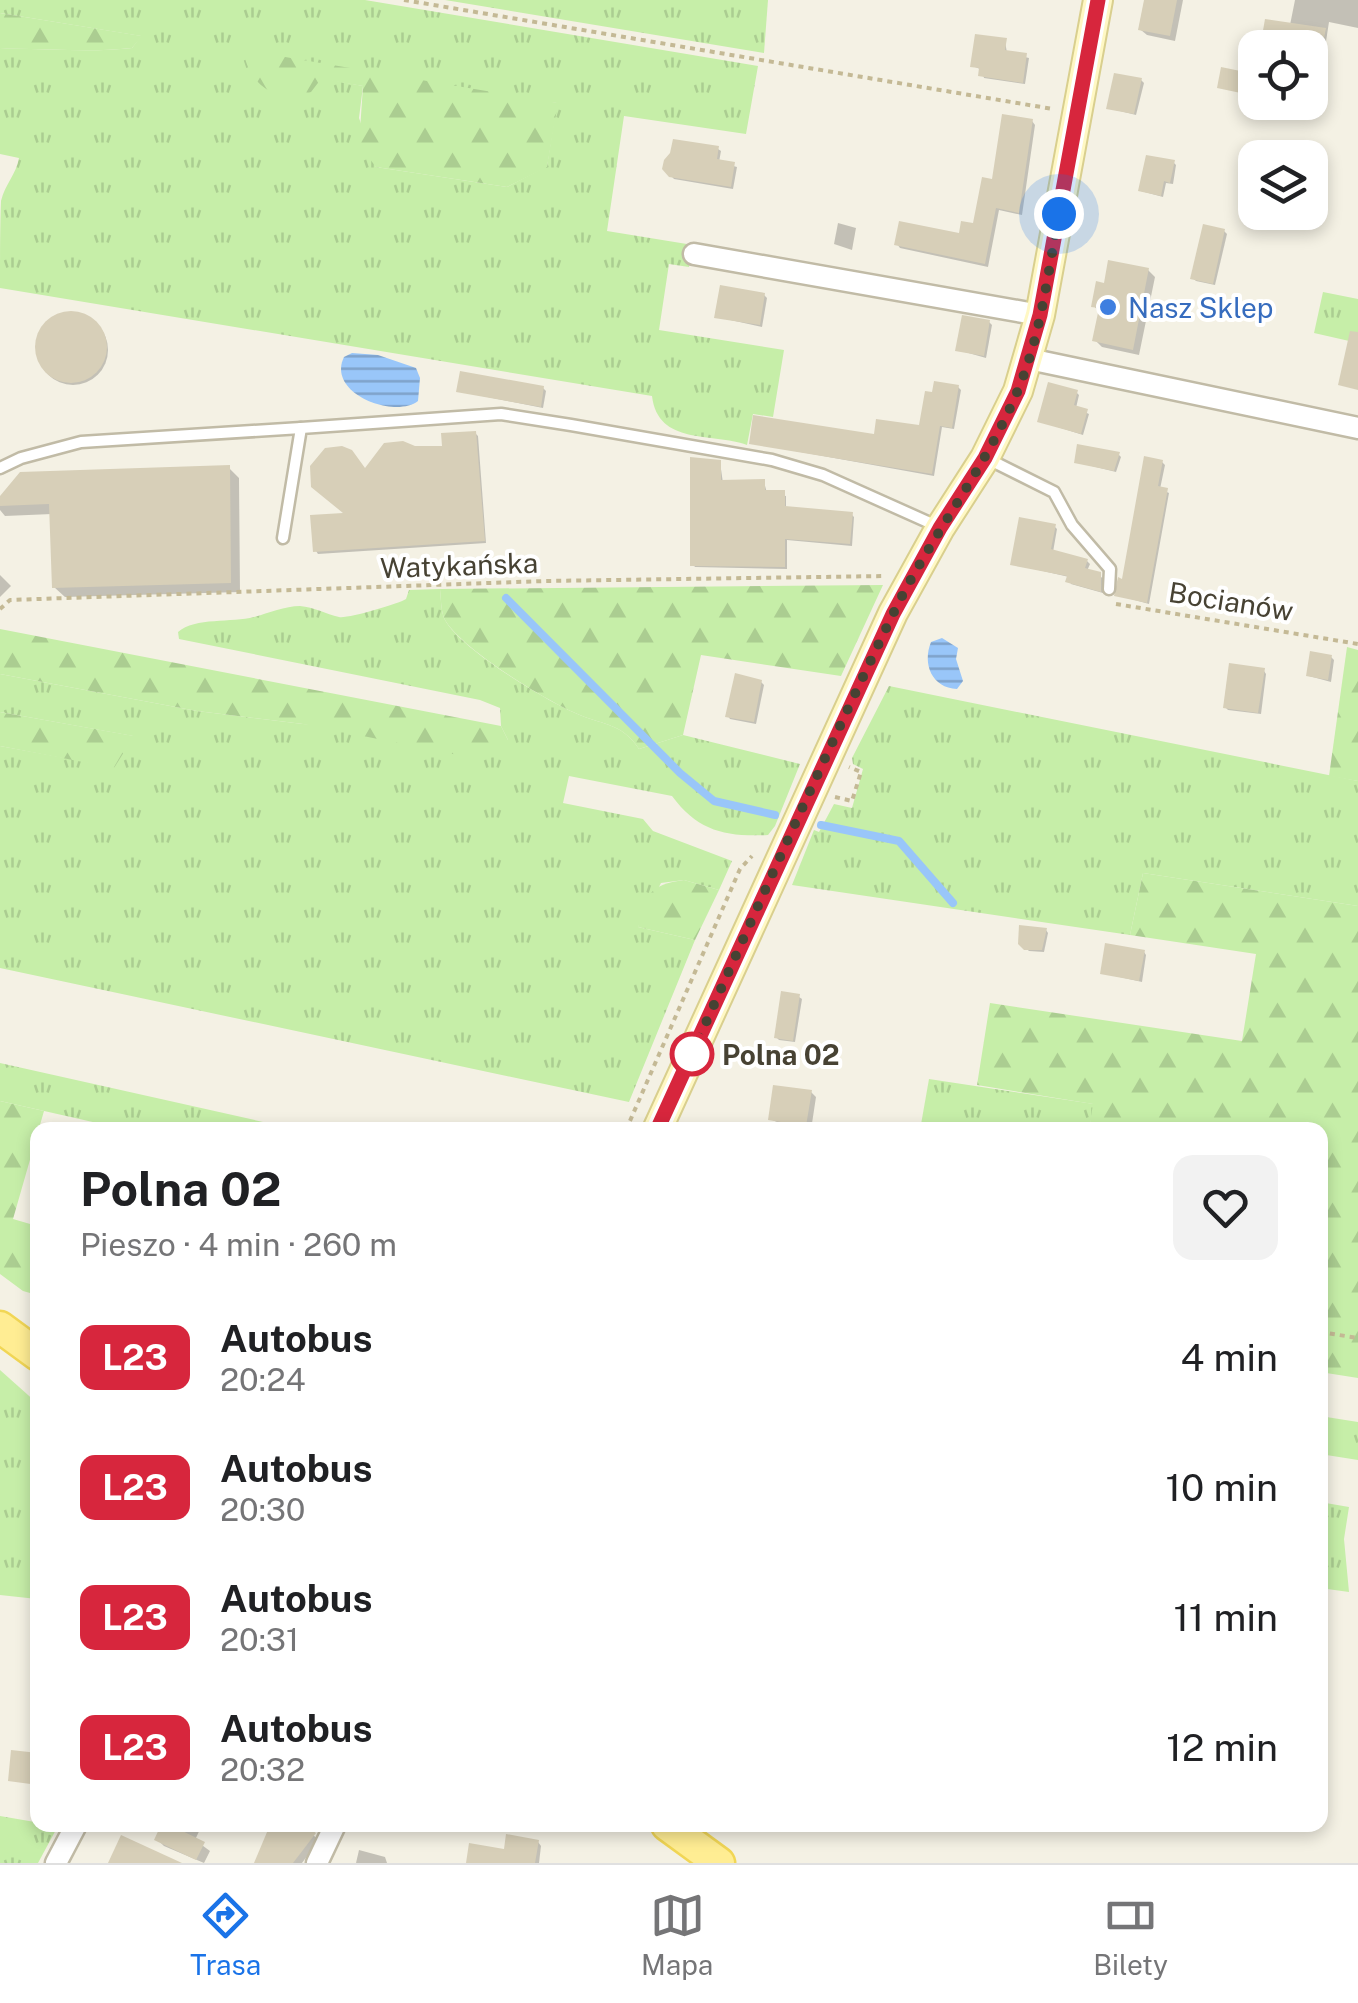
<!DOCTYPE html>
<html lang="pl">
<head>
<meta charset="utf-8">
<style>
  body { margin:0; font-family:"Public Sans",sans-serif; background:#f2f2f2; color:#202124; height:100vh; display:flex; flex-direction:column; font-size:38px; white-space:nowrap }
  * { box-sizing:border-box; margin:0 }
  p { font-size:32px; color:#757577 }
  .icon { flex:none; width:55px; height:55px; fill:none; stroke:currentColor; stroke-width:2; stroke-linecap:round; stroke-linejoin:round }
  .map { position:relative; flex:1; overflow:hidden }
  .details { position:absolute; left:30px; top:1122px; width:1298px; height:710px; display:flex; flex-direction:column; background:#fff; border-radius:20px; box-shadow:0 5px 15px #0003 }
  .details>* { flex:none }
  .badge { padding:0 20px; border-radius:15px; font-size:35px; line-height:65px }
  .tools { position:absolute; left:1238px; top:30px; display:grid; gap:20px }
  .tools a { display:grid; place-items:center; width:90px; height:90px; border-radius:20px; background:#fff; box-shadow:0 5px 15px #0003; font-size:50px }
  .you { position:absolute; width:50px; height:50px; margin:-25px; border:8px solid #fff; border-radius:50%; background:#1a73e8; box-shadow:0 0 0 15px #1a73e833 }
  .map>.badge { position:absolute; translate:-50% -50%; box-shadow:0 0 0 5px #fff }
  .round { display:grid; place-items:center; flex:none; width:105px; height:105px; border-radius:20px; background:#f2f2f2 }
  .summary { display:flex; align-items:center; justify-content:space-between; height:170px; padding:0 50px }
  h1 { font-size:48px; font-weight:700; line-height:75px }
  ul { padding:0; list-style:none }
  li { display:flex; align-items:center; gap:30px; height:130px; padding:0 50px }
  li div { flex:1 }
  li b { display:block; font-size:38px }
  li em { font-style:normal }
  li .badge { min-width:110px; font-weight:700; text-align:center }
  .tab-bar { display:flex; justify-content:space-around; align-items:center; height:140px; border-top:2px solid #e0e0e0; background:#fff; font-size:28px; color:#757577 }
  .tab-bar a { display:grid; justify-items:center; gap:5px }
  .tab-bar .current { color:#1a73e8 }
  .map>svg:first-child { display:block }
  .grass { fill:url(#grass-tufts); fill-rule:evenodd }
  .forest { fill:url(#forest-firs) }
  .water { fill:url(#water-rules) }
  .shadow { fill:#0003 }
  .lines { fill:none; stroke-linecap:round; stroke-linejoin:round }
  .stream { stroke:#99c6f9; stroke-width:8 }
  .building { fill:#d7cfb8 }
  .lane-casing { stroke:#c1bba6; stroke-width:15 }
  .street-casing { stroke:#c1bba6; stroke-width:25 }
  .secondary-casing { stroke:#d9cf8e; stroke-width:32 }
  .primary-casing { stroke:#f1d655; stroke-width:35 }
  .path { stroke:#c4b995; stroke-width:4; stroke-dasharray:5 5; stroke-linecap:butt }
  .lane { stroke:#fff; stroke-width:10 }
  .street { stroke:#fff; stroke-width:20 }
  .secondary { stroke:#fff8c4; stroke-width:28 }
  .primary { stroke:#ffed93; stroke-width:30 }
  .line-casing { stroke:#fff; stroke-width:22 }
  .line { stroke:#d7263d; stroke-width:15 }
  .walk { stroke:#474233; stroke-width:10; stroke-dasharray:0 18 }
  .shop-dot { fill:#3f7fe0; stroke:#fff; stroke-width:4 }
  .stop-dot { fill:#fff; stroke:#d7263d; stroke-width:5 }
  .labels { text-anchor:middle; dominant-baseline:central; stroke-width:8; stroke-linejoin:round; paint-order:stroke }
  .shop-label { font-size:28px; fill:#366cbe; stroke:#fff; text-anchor:start }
  .street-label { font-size:28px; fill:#474233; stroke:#fff }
  .stop-label { font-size:28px; font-weight:bold; fill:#474233; stroke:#fff; text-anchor:start }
</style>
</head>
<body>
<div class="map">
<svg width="1358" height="1863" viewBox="0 0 1358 1863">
  <defs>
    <pattern id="grass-tufts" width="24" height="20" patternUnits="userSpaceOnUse" patternTransform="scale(2.5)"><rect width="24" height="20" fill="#c6eea8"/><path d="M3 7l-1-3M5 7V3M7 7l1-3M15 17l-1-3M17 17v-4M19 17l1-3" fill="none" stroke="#abcd91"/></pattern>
    <pattern id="forest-firs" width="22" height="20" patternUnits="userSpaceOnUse" patternTransform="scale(2.5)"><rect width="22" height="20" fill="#c6eea8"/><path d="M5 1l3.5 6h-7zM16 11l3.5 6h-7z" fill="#abcd91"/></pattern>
    <pattern id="water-rules" width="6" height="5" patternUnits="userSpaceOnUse" patternTransform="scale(2.5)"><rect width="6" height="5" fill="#99c6f9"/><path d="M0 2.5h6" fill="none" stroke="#7fa2ca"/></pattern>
  </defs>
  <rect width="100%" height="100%" fill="#f4f1e4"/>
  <g class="grass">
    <path d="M0,0h365l393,66 -12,68 -122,-18 -17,115 86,14 -4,22 -20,-3 -10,66 125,20 -11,67 -20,-3 -6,31c-35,-13 -89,1 -95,-49l-652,-108c0,-27 0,-61 1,-87 4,-17 15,-26 18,-43l-19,-4v-105c44,-1 88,4 132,-1l9,-12 -141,-23zM321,78l236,25 -10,63 -40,21 -131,-20 -17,-49 4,-32z"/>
    <polygon points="445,0 768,0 764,53"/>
    <polygon points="1323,292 1358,299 1358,343 1314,333"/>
    <path d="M440,589c1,10 1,24 5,31 16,29 97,78 128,92 27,13 49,10 66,37l44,-14 117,29 -25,62 -7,9c-43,2 -70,-4 -96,-39l-103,-20 -6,27 80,16 10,12 79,30 -13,29 -35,-10 -23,3 -23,44 57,13 -66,162 -629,-134v-222l114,21 19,-31 -133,-24v-38l197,37 106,13 205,16 -7,-14 -1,-18 -20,-8 -301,-61 -1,-7c17,-15 54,-9 76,-15 15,-4 31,-11 46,-11 14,1 26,8 39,11 8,2 59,-13 67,-18l3,-9z"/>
    <polygon points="889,686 1358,781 1358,906 1143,873 1130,935 792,885 814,830 819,832 834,804 852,808 863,769 853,764 852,758"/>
    <polygon points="0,1063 299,1130 128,1130 0,1101"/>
    <polygon points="929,1079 1094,1104 1089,1130 920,1130"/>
    <polygon points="0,1370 37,1403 37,1599 0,1595"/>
    <polygon points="1320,1416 1358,1422 1358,1460 1320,1454"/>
    <polygon points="1320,1502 1349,1507 1344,1539 1349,1592 1320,1588"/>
    <polygon points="0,1816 58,1826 38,1863 0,1863"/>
  </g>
  <g class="forest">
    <path d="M0,13l142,23 -10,12c-44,5 -88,0 -132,1z"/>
    <path d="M243,50l315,53 -11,64 -40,20 -131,-20 -17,-22 4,-59 -42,-7 -10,13 -21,10c-27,-13 -41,-21 -47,-52z"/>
    <path d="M883,585l-42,91 -140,-21 -18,80 -44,14c-17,-27 -39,-24 -66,-37 -31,-14 -111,-63 -128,-92 -4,-7 -4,-21 -5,-31z"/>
    <polygon points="0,629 501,726 508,740 495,756 483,760 303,724 197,711 0,674"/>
    <polygon points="1347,647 1358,650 1358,781 1329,776"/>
    <polygon points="0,712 134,736 114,768 0,746"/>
    <polygon points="1143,873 1358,906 1358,1378 1320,1372 1320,1130 1089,1130 1093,1104 977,1085 990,1003 1242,1041 1256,954 1130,935"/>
    <path d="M684,880l35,10 -24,50 -57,-13c8,-33 11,-42 46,-47z"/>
    <polygon points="0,1101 44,1111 13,1219 37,1226 37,1295 23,1291 0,1274"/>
  </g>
  <g class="water">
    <path d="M352,353l26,2 38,13 4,10 -2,23c-23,18 -92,-7 -74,-44z"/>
    <path d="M942,638l16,10 -2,11 7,22 -6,8c-25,-1 -35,-25 -26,-47z"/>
  </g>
  <g class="shadow">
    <polygon points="1147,0 1183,0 1175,41 1147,35 1141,30"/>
    <polygon points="1295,0 1358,0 1358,28 1329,22 1323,61 1310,59 1310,48 1290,25"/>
    <polygon points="1005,41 1007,53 1029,58 1025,84 984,78 982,70 973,66"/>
    <polygon points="1141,80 1144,83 1136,115 1108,108"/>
    <polygon points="1032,121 1035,125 1022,215 999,210 988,267 900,248 897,244 961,236 975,226 994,182"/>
    <polygon points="718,149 721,151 719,162 737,167 733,189 674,179 664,168"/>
    <polygon points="1174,163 1176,165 1173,184 1166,183 1163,197 1141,191"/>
    <polygon points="838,223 856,228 852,250 834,244"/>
    <polygon points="1224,231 1227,234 1215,285 1196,281 1193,278"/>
    <polygon points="1148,270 1155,277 1139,355 1102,347 1095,340 1100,313 1094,306 1106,286"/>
    <polygon points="764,295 767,298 762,327 717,317"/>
    <circle cx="73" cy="350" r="35"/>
    <polygon points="989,322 992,325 986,358 958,350"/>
    <polygon points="958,387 961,390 954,429 942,427 934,476 751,443 876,437 921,428"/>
    <polygon points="543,388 546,391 543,408 458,391"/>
    <polygon points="1076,392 1079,395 1076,408 1089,414 1083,435 1039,421"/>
    <polygon points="475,433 478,436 486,543 318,554 316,551 349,515 366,472 414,448 445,448"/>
    <polygon points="1118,454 1121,457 1116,472 1076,462"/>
    <polygon points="720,462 723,483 764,482 767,493 786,496 786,509 851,514 854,517 852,546 787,540 787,569 695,567 693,564"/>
    <polygon points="1162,462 1165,465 1160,489 1169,493 1149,604 1117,595 1124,582"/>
    <polygon points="229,468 239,478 240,592 65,597 54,587 52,514 5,516 0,510 0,500"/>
    <polygon points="1054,526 1057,529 1053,552 1087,561 1090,564 1087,571 1103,578 1103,593 1071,584 1069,577 1013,564"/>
    <polygon points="0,575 11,586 0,597"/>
    <polygon points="1331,657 1334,660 1331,682 1309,676"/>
    <polygon points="1264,671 1266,674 1261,714 1228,710 1225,707"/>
    <polygon points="761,682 764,685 756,724 730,719 728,716"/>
    <polygon points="1046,930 1048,933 1044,952 1029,951 1020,943"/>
    <polygon points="1144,952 1146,955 1142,982 1102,973"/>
    <polygon points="799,997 802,999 795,1042 779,1040 776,1037"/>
    <polygon points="811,1092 816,1097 811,1130 783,1130 784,1125 770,1119"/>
    <polygon points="164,1825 202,1825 195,1840 210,1851 204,1863 164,1846 157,1839"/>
    <polygon points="275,1825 301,1825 319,1840 302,1863 257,1863"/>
    <polygon points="538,1842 541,1846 539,1863 471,1863"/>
    <polygon points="359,1850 385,1857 387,1863 356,1863"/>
  </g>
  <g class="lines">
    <g class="stream">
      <polyline points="506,598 680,773 714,801 775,815"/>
      <polyline points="821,825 899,841 953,903"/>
    </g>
  </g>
  <g class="building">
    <polygon points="1144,0 1177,0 1170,36 1138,30"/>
    <polygon points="1265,19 1326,28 1322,48 1260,48"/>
    <polygon points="975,34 1007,38 1005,50 1027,53 1023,83 978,76 979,68 970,67"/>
    <polygon points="1221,67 1255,74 1255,96 1217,88"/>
    <polygon points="1114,73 1142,78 1134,114 1106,109"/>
    <polygon points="1002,114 1033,119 1019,213 996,208 985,264 894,245 899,221 959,233 961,221 973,223 982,177 992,179"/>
    <polygon points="673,139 719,146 717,159 735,162 731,187 669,177 662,169 664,160 670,153"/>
    <polygon points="1146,155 1175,160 1170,183 1164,181 1161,196 1138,191"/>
    <polygon points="1203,224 1225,229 1213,284 1190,279"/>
    <polygon points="1108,260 1149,268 1133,350 1092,341 1099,308 1091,307 1096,281 1104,283"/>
    <polygon points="720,285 765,293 760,325 714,318"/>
    <circle cx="71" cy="347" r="36"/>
    <polygon points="962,315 990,320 984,356 955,351"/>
    <polygon points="1350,331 1358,332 1358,390 1338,385"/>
    <polygon points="460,371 544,386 541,407 456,392"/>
    <polygon points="934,381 959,385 952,428 940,426 932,474 749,444 753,415 874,434 876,419 919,425 925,391 932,392"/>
    <polygon points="1048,382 1078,390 1074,405 1088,409 1081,434 1037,422"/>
    <polygon points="476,431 485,541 313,552 310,515 343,513 311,487 310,466 325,448 342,446 352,450 365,468 384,443 403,441 415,446 442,446 441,433"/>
    <polygon points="1077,444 1120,452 1114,471 1074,463"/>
    <polygon points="1144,456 1163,460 1158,486 1168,488 1147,603 1114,596 1118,577 1122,579"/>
    <polygon points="690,457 721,460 721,480 765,479 765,490 785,490 785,506 853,512 850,544 785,539 785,567 690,566"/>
    <polygon points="230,465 231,583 52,588 49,504 0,506 0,496 20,472"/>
    <polygon points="1019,517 1056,524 1051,549 1088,559 1085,568 1101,572 1101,592 1065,582 1067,576 1010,565"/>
    <polygon points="1310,651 1332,655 1328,680 1306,676"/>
    <polygon points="1229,663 1265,668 1258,713 1223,708"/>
    <polygon points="735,673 762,680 754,722 725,717"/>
    <polygon points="1019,925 1047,928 1042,950 1024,950 1018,944"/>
    <polygon points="1105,943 1145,950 1139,981 1100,974"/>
    <polygon points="781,991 800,994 793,1041 774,1038"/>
    <polygon points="773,1085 812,1090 806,1126 768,1120"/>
    <polygon points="11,1750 38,1753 38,1785 8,1781"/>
    <polygon points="161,1825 170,1825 205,1842 196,1860 154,1840"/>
    <polygon points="270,1825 305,1825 316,1833 293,1863 254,1863"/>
    <polygon points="506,1834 539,1840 535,1863 466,1863 469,1843 504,1849"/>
    <polygon points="121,1835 182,1863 108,1863"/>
  </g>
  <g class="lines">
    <defs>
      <g id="lane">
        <polyline points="986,458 1054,492 1072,525 1110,569 1109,589"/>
        <polyline points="0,468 21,458 81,442 301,428"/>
        <polyline points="283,538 301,428 501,414 571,425 772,460 823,475 939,527"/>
      </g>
      <g id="street">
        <polyline points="694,254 1040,315"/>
        <polyline points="1029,359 1358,428"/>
        <polyline points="56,1863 76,1825"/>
        <polyline points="317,1863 335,1825"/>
      </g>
      <polyline id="secondary" points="657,1130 893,613 940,528 985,458 1018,391 1040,315 1098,0"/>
      <g id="primary">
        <polyline points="0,1327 38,1355"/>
        <polyline points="667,1825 719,1863"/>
      </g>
    </defs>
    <use href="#lane" class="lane-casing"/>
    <use href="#street" class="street-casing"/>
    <use href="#secondary" class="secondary-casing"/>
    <use href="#primary" class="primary-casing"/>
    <g class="path">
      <polyline points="404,0 1053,109"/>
      <polyline points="1116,604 1358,644"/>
      <polyline points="0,609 10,600 545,581 886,576"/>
      <polyline points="835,797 852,801 861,772 849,767"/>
      <polyline points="626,1130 740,869 752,856"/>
      <polyline points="1320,1332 1358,1338"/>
    </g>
    <use href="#lane" class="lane"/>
    <use href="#street" class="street"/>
    <use href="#secondary" class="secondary"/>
    <use href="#primary" class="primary"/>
  </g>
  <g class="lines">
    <defs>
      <polyline id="line" points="657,1130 893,614 940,528 985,458 1018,391 1040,315 1098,0"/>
    </defs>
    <use href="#line" class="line-casing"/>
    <use href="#line" class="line"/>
    <path class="walk" d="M692,1054c65,-146 131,-295 201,-440 37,-77 92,-144 125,-224 23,-55 30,-118 41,-176"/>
  </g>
  <circle class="shop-dot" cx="1108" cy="307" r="10"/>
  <circle class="stop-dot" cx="692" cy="1054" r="20"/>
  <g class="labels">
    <g class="shop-label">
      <text x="1128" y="307">Nasz Sklep</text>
    </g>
    <g class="street-label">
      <text transform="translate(459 565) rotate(-2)">Watykańska</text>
      <text transform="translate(1231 601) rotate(9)">Bocianów</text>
    </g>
    <g class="stop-label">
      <text x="722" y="1054">Polna 02</text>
    </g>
  </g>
</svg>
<div class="tools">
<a><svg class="icon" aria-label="locate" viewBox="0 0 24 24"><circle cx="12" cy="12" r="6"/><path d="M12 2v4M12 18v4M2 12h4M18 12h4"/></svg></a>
<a><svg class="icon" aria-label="layers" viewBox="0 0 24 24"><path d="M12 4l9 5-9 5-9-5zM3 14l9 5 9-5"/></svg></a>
</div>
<div class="you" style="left:1059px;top:214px"></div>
<section class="details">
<div class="summary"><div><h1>Polna 02</h1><p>Pieszo · 4 min · 260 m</p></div><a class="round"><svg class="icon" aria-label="heart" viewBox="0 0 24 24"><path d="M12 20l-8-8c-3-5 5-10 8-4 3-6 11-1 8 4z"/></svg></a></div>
<ul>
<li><span class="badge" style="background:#d7263d;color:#fff">L23</span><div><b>Autobus</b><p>20:24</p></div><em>4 min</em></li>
<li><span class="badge" style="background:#d7263d;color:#fff">L23</span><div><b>Autobus</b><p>20:30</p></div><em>10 min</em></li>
<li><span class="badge" style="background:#d7263d;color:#fff">L23</span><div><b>Autobus</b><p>20:31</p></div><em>11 min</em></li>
<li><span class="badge" style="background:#d7263d;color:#fff">L23</span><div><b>Autobus</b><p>20:32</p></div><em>12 min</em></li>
</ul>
</section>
</div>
<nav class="tab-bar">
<a class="current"><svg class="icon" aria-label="directions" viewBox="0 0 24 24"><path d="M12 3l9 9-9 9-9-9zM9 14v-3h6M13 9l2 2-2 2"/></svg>Trasa</a>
<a><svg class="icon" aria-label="map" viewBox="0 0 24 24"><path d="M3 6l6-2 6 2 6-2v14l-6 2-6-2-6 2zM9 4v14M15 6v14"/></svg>Mapa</a>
<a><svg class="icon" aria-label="tickets" viewBox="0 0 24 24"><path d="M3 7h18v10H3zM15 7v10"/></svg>Bilety</a>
</nav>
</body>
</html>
